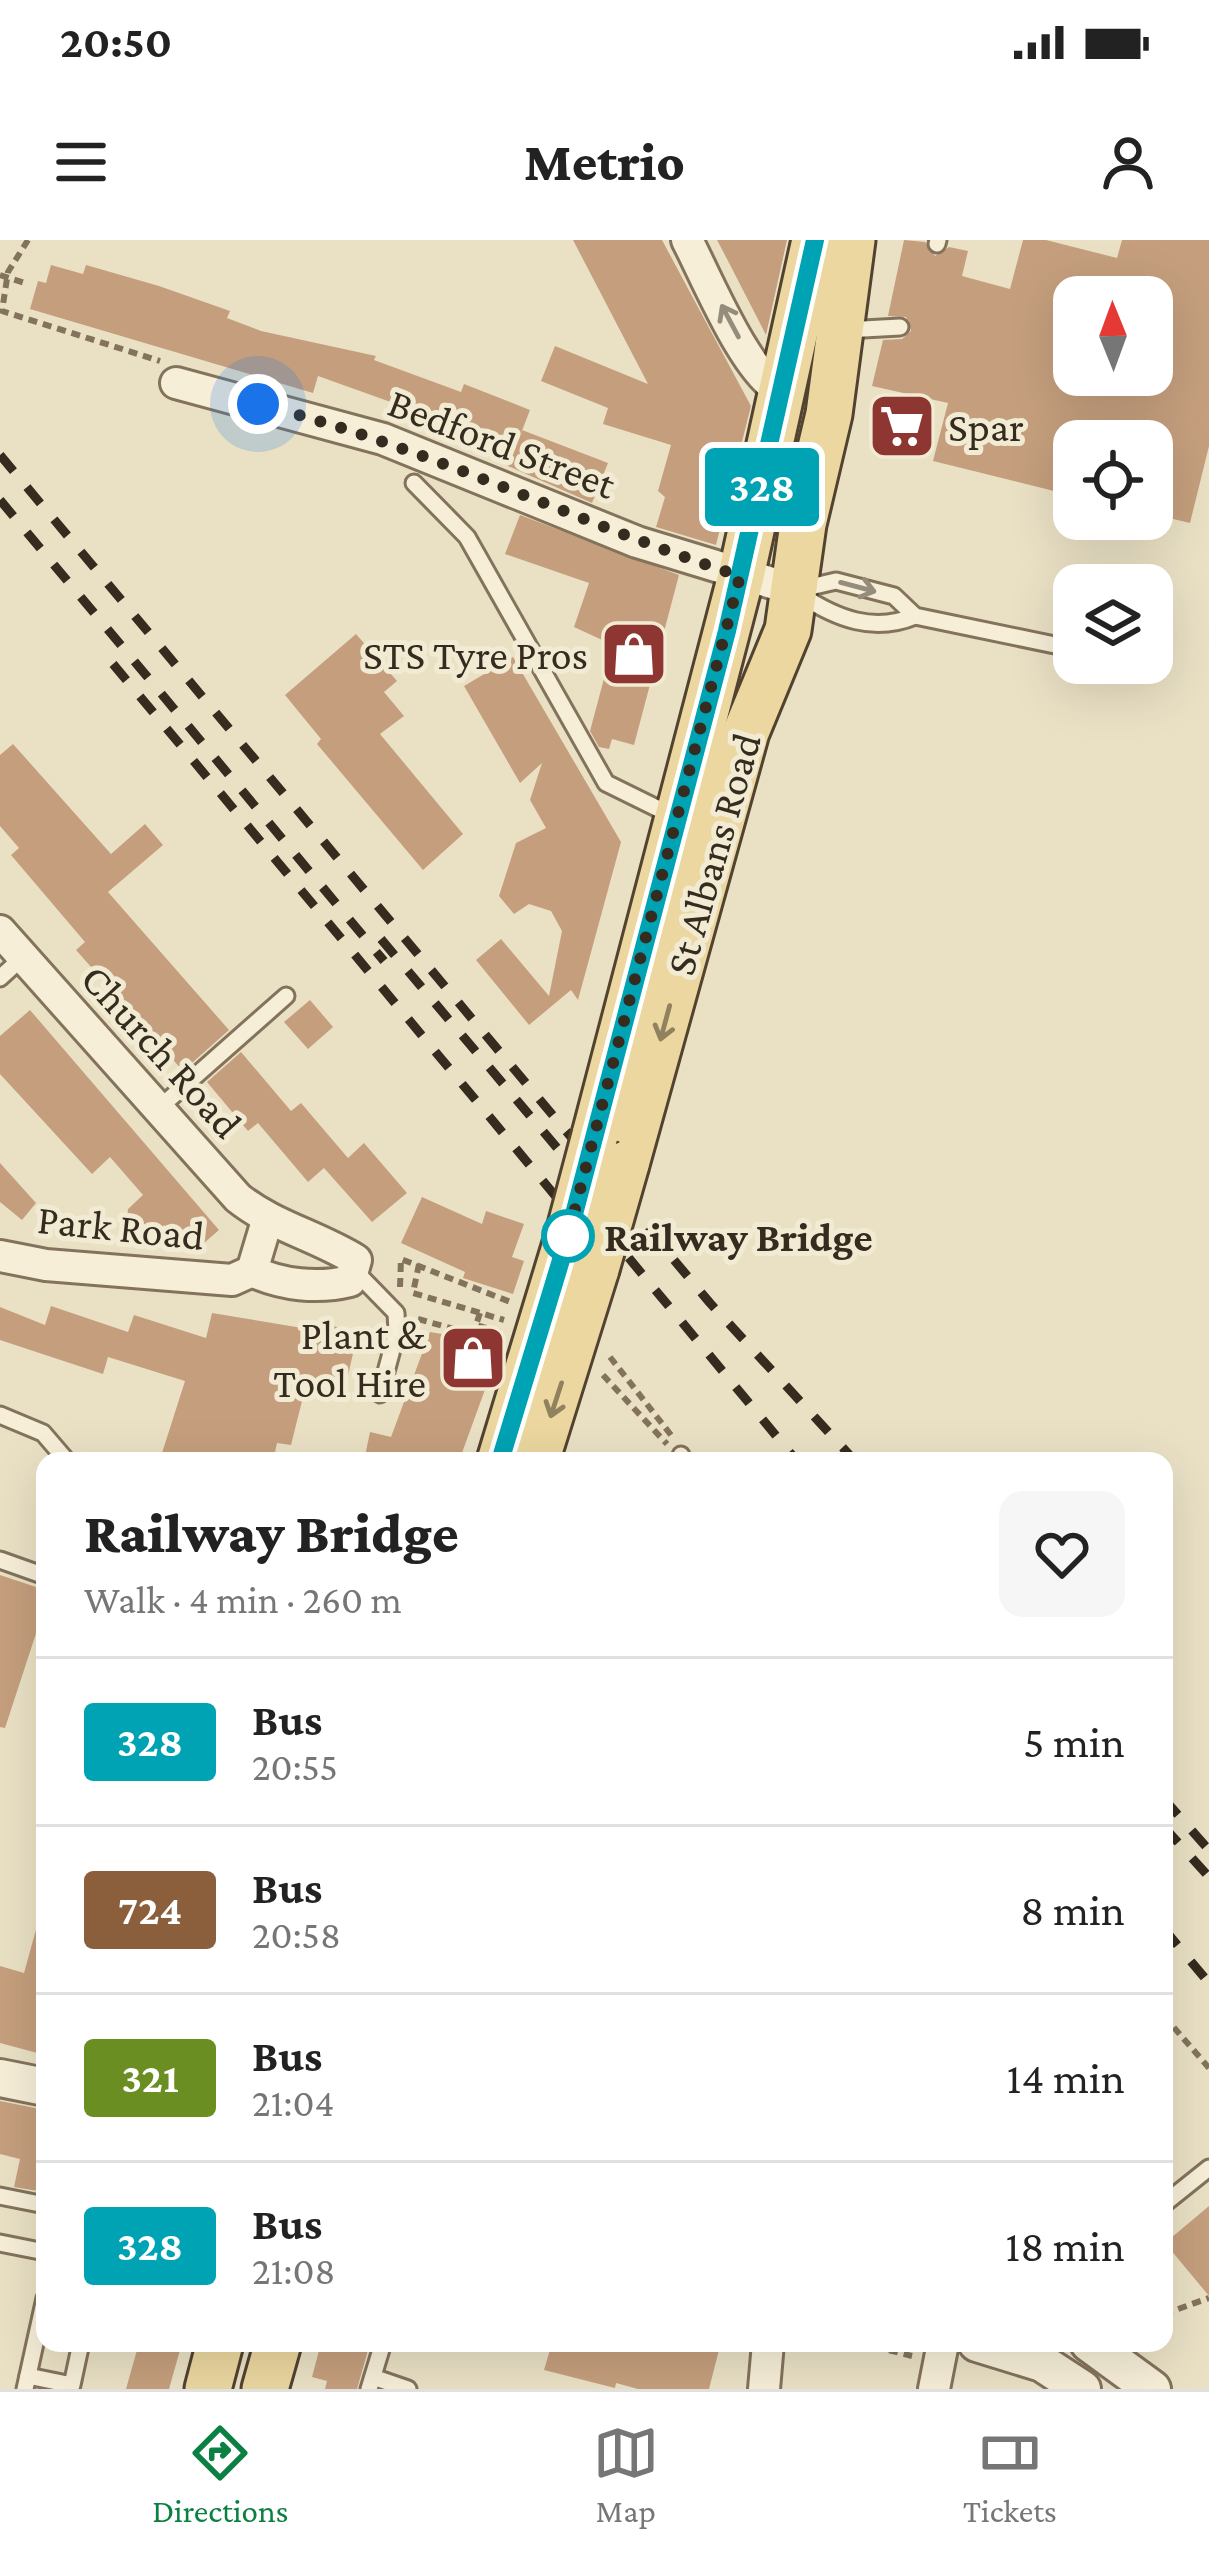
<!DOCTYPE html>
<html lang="en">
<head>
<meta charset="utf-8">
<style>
  body { margin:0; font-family:"Crimson Pro",serif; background:#f6f6f6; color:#222; height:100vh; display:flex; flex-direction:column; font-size:45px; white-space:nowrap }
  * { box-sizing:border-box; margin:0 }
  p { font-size:39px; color:#767676 }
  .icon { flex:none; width:66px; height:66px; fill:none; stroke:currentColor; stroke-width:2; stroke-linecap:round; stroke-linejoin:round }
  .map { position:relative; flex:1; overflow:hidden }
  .drawer { position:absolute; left:36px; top:1212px; width:1137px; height:900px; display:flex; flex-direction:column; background:#fff; border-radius:24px; box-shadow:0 12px 48px #0002 }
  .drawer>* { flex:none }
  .badge { padding:0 24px; border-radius:9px; font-size:42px; line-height:78px }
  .needle { width:78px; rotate:359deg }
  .buttons { position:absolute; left:1053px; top:36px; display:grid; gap:24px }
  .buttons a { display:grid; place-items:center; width:120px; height:120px; border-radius:24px; background:#fff; box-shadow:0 12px 48px #0002; font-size:60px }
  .you { position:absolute; width:60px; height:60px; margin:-30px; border:9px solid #fff; border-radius:50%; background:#1a73e8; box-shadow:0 0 0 18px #1a73e833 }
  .map>.badge { position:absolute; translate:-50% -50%; box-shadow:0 0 0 6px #fff }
  .round { display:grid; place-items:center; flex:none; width:126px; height:126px; border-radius:24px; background:#f6f6f6 }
  .head { display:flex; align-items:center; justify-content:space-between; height:204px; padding:0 48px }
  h1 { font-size:57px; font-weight:800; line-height:90px }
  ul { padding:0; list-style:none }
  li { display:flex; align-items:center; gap:36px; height:168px; padding:0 48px; border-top:3px solid #e0e0e0 }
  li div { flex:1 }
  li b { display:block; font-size:45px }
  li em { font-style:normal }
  li .badge { min-width:132px; font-weight:700; text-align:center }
  .status { display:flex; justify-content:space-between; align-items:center; height:84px; padding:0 60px; background:#fff; direction:ltr }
  .status svg { height:33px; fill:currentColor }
  header { display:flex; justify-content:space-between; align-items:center; height:156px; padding:0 48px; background:#fff; font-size:54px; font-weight:800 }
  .menu { display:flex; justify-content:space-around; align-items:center; height:168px; border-top:3px solid #e0e0e0; background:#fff; font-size:33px; color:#767676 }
  .menu a { display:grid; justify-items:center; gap:6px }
  .menu .current { color:#0b8043 }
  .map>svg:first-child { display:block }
  .building { fill:#c59f7d; fill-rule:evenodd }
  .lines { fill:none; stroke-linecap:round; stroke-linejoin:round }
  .service-casing { stroke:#84735c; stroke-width:21 }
  .minor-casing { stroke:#84735c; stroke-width:36 }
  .tertiary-casing { stroke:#84735c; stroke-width:42 }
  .primary-casing { stroke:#524230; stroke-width:51 }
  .path { stroke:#84735c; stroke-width:6; stroke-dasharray:9 6; stroke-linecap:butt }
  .service { stroke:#f6eed7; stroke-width:15 }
  .minor { stroke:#f6eed7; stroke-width:30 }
  .tertiary { stroke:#f6eed7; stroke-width:36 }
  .primary { stroke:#ebd79f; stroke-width:45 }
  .rail { stroke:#352b1f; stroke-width:9; stroke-dasharray:21 21; stroke-linecap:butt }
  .primary-bridge-casing { stroke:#524230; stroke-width:51; stroke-linecap:butt }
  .primary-bridge { stroke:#ebd79f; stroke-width:45 }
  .oneway { stroke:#968c7b }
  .oneway2 { stroke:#90815f }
  .line-casing { stroke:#fff; stroke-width:27 }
  .line { stroke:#00a3b4; stroke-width:18 }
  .walk { stroke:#352b1f; stroke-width:12; stroke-dasharray:0 21.6 }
  .stop-dot { fill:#fff; stroke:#00a3b4; stroke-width:6 }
  .labels { text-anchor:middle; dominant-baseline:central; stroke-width:10; stroke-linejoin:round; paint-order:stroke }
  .poi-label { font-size:42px; fill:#352b1f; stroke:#f2ebd3; text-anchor:end }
  .street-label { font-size:42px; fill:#352b1f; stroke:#f2ebd3 }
  .stop-label { font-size:42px; font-weight:bold; fill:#352b1f; stroke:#f2ebd3; text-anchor:start }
</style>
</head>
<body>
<div class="status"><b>20:50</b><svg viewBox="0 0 49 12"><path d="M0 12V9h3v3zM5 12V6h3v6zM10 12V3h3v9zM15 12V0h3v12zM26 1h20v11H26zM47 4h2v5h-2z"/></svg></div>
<header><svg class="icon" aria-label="menu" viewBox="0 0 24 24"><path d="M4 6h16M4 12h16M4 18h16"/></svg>Metrio<svg class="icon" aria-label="person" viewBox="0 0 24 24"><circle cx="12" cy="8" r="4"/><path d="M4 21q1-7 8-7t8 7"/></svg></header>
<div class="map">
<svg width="1209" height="2149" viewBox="0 0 1209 2149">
  <rect width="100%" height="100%" fill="#eae1c5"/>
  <g class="building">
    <polygon points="573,0 662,0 751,166 716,305 656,287 665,257 658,251 671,205 603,184 608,168 541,141 555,106 648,144"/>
    <polygon points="717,0 787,0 766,95 727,19"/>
    <path d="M904,0l21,2 10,14 14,-9 19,4 -6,25 48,13 13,-49h23l71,18 5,-18h87v206l-19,77 -38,-9v-73h-78v55l-141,-35 15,-58 -76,-17 11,-46 19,-1 9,-8 -5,-14 -18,-1zM1074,57h78v78h-78z"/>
    <polygon points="51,25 83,34 86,25 159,46 230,71 227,78 261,91 376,116 374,120 461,152 464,144 530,170 518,201 522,190 608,223 592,263 508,226 516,207 318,136 313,153 30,69 38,41 46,43"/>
    <polygon points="520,275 679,335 634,505 612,499 609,509 599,507 590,491 613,405 574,387 589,343 505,314"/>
    <polygon points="356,394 397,441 384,452 404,476 380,494 463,594 423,630 317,504 321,499 285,455"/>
    <polygon points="513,417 621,602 578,760 571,750 529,785 476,720 501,699 549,756 562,691 551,671 529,664 514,674 499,656 516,603 546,588 530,560 542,523 520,543 464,446"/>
    <polygon points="13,504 111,614 145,584 163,605 108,652 229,790 183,831 76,710 85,702 11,615 19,608 0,586 0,515"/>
    <polygon points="310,760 333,787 308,809 284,782"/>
    <polygon points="30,770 219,990 196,1010 186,999 181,1004 164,985 146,1001 127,980 128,969 143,955 110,917 92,934 0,834 0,796"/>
    <polygon points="241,812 291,871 301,863 348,918 364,903 407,953 372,982 324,928 308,942 258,883 248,891 207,842"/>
    <polygon points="0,923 36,963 22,980 0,962"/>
    <polygon points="422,957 482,984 486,971 524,984 512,1017 524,1021 513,1054 463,1038 465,1032 401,1003"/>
    <polygon points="51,1066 128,1092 134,1075 206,1098 212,1073 314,1090 316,1082 358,1092 343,1157 305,1149 291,1205 277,1203 273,1221 194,1221 162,1213 185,1141 108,1117 103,1134 0,1100 0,1067 45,1085"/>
    <polygon points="430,1092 460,1097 498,1114 459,1221 364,1221 370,1192 391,1197"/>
    <polygon points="0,1335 45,1350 45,1366 5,1488 0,1487"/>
    <polygon points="37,1686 45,1687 45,1815 0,1803 0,1726 24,1733"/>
    <polygon points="0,1861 45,1870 38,1951 14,1947 20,1919 0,1914"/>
    <polygon points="1209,1966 1209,2056 1165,2003"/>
    <polygon points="139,2103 182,2103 169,2149 126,2149"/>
    <polygon points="321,2103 370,2103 357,2149 325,2149 327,2141 312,2137"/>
    <polygon points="552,2103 708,2103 719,2110 709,2149 638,2149 616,2143 615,2148 544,2130"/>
  </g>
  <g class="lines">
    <defs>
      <g id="service">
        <polyline points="937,4 938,0"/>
        <polyline points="845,90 900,87"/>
        <polyline points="414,243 467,297 606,543 675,577"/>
        <polyline points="797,350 836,341 894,356 915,376 1074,409"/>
        <path d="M801,355c36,24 73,38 114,21"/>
        <polyline points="0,738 23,717"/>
        <polyline points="158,869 286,756"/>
        <polyline points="356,1032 396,1073 397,1091 380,1154"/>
        <polyline points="0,1175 43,1193 67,1221"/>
        <polyline points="679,1221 681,1215"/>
        <polyline points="0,1320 45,1336"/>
        <polyline points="0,1956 45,1965"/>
        <polyline points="1164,1964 1209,1928"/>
        <polyline points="0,2003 45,2012"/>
        <polyline points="28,2136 72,2145 81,2103"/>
        <polyline points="373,2137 408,2149"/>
        <polyline points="25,2149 45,2058"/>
        <polyline points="369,2149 383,2103"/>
      </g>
      <g id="minor">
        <path d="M687,0c19,36 61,140 97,152"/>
        <polyline points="176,143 383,199 637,302 795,350"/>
        <path d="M0,691l238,267c35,28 79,38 118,62l-6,21c-32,8 -69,4 -98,-10"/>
        <polyline points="0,1016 46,1025 232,1040 252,1031 267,981"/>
        <polyline points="764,2149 768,2103"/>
        <polyline points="934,2149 943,2103"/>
      </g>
      <g id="tertiary">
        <polyline points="0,1838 45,1847"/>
        <polyline points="977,2103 1042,2123 1082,2149"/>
        <polyline points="1089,2103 1152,2149"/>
      </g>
      <g id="primary">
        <polyline points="595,895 741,336 815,0"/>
        <polyline points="626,924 746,492 788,390 803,284 829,174 852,0"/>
        <polyline points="500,1221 568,997"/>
        <polyline points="536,1221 596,1029"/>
        <polyline points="208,2149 220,2103"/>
        <polyline points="265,2149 278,2103"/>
      </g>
    </defs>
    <use href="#service" class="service-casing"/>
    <use href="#minor" class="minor-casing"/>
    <use href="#tertiary" class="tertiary-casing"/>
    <use href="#primary" class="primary-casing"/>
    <g class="path">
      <polyline points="28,0 8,32 2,71 160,121"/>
      <polyline points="0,35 25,43"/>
      <polyline points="419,1024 413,1053 504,1080"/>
      <polyline points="400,1047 401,1019 513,1063"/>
      <polyline points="480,1073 476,1085 500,1092"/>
      <polyline points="418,1079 497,1101"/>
      <polyline points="610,1117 671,1195"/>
      <polyline points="603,1135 667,1204"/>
      <polyline points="1164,1776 1209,1828"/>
      <polyline points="1164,2074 1209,2058"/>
      <polyline points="860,2103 912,2116"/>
    </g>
    <use href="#service" class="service"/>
    <use href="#minor" class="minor"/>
    <use href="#tertiary" class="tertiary"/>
    <use href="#primary" class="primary"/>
    <g class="rail">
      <polyline points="0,215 710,1063 855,1221"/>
      <polyline points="0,260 384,721"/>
      <polyline points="113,424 577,982"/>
      <polyline points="381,699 601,960"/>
      <polyline points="575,953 797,1221"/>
      <polyline points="1164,1559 1209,1610"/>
      <polyline points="1164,1587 1209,1637"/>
      <polyline points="1164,1689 1209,1743"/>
    </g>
    <defs>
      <g id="primary-bridge">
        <polyline points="568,997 595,895"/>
        <polyline points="596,1029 626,924"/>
      </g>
    </defs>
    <use href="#primary-bridge" class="primary-bridge-casing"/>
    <use href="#primary-bridge" class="primary-bridge"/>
  </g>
  <defs><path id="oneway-shaft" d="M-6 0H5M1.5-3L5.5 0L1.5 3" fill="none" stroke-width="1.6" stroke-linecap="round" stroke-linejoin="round" transform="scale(3)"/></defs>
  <g class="oneway">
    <use href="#oneway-shaft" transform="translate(730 81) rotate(-118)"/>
    <use href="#oneway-shaft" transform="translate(858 347) rotate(15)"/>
  </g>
  <g class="oneway2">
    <use href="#oneway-shaft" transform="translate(665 783) rotate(105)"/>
    <use href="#oneway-shaft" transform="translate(556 1160) rotate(108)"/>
  </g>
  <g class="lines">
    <defs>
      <polyline id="line" points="500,1221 568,997 727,391 815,0"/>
    </defs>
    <use href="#line" class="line-casing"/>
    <use href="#line" class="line"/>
    <path class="walk" d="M258,164c167,42 319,119 482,172l-172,660"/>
  </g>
  <defs>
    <symbol id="supermarket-square" viewBox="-11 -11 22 22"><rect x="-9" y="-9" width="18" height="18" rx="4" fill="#8e3631" stroke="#f2ebd3"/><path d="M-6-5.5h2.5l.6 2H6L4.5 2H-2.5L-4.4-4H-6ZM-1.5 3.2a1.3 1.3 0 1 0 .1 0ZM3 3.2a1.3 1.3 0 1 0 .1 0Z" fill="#fff"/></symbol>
    <symbol id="shop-square" viewBox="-11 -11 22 22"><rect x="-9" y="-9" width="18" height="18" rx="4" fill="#8e3631" stroke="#f2ebd3"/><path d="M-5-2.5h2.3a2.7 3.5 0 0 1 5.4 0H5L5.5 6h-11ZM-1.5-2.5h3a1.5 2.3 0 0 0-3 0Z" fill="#fff"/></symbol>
  </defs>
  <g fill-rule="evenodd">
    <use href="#supermarket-square" x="864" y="148" width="76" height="76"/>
    <use href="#shop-square" x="596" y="376" width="76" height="76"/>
    <use href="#shop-square" x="435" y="1080" width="76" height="76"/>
  </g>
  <circle class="stop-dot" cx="568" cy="996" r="24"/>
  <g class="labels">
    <g class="poi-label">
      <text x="948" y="186" text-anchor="start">Spar</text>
      <text x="588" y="414">STS Tyre Pros</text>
      <text x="426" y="1094">Plant &amp;<tspan x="426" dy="48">Tool Hire</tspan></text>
    </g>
    <g class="street-label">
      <text transform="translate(502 203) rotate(21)">Bedford Street</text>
      <text transform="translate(713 614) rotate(-74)">St Albans Road</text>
      <text transform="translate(162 811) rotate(48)">Church Road</text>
      <text transform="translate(121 987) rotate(6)">Park Road</text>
    </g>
    <g class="stop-label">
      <text x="604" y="996">Railway Bridge</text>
    </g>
  </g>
</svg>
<div class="buttons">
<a><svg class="needle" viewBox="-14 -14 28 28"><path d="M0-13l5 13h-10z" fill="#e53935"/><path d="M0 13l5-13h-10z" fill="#767676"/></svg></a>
<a><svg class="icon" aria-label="locate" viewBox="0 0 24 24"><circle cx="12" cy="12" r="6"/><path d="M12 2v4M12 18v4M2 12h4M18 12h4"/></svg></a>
<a><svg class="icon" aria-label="layers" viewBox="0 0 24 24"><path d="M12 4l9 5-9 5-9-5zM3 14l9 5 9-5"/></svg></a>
</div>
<div class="you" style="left:258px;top:164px"></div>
<b class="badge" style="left:762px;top:247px;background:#00a3b4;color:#fff">328</b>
<section class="drawer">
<div class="head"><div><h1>Railway Bridge</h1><p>Walk · 4 min · 260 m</p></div><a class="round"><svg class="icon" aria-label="heart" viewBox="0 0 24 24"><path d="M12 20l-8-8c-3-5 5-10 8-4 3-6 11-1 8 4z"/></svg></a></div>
<ul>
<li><span class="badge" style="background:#00a3b4;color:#fff">328</span><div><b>Bus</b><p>20:55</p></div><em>5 min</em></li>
<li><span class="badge" style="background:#8b5e3c;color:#fff">724</span><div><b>Bus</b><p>20:58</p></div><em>8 min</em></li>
<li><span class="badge" style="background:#6b8e23;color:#fff">321</span><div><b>Bus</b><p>21:04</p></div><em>14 min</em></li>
<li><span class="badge" style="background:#00a3b4;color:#fff">328</span><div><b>Bus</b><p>21:08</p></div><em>18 min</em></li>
</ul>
</section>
</div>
<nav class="menu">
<a class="current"><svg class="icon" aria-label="directions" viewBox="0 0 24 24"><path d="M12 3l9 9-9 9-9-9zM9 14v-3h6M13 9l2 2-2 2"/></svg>Directions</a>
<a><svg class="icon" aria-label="map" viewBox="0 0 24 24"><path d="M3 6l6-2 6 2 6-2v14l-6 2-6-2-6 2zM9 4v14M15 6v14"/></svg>Map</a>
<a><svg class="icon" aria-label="tickets" viewBox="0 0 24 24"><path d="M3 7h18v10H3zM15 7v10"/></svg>Tickets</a>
</nav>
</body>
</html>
